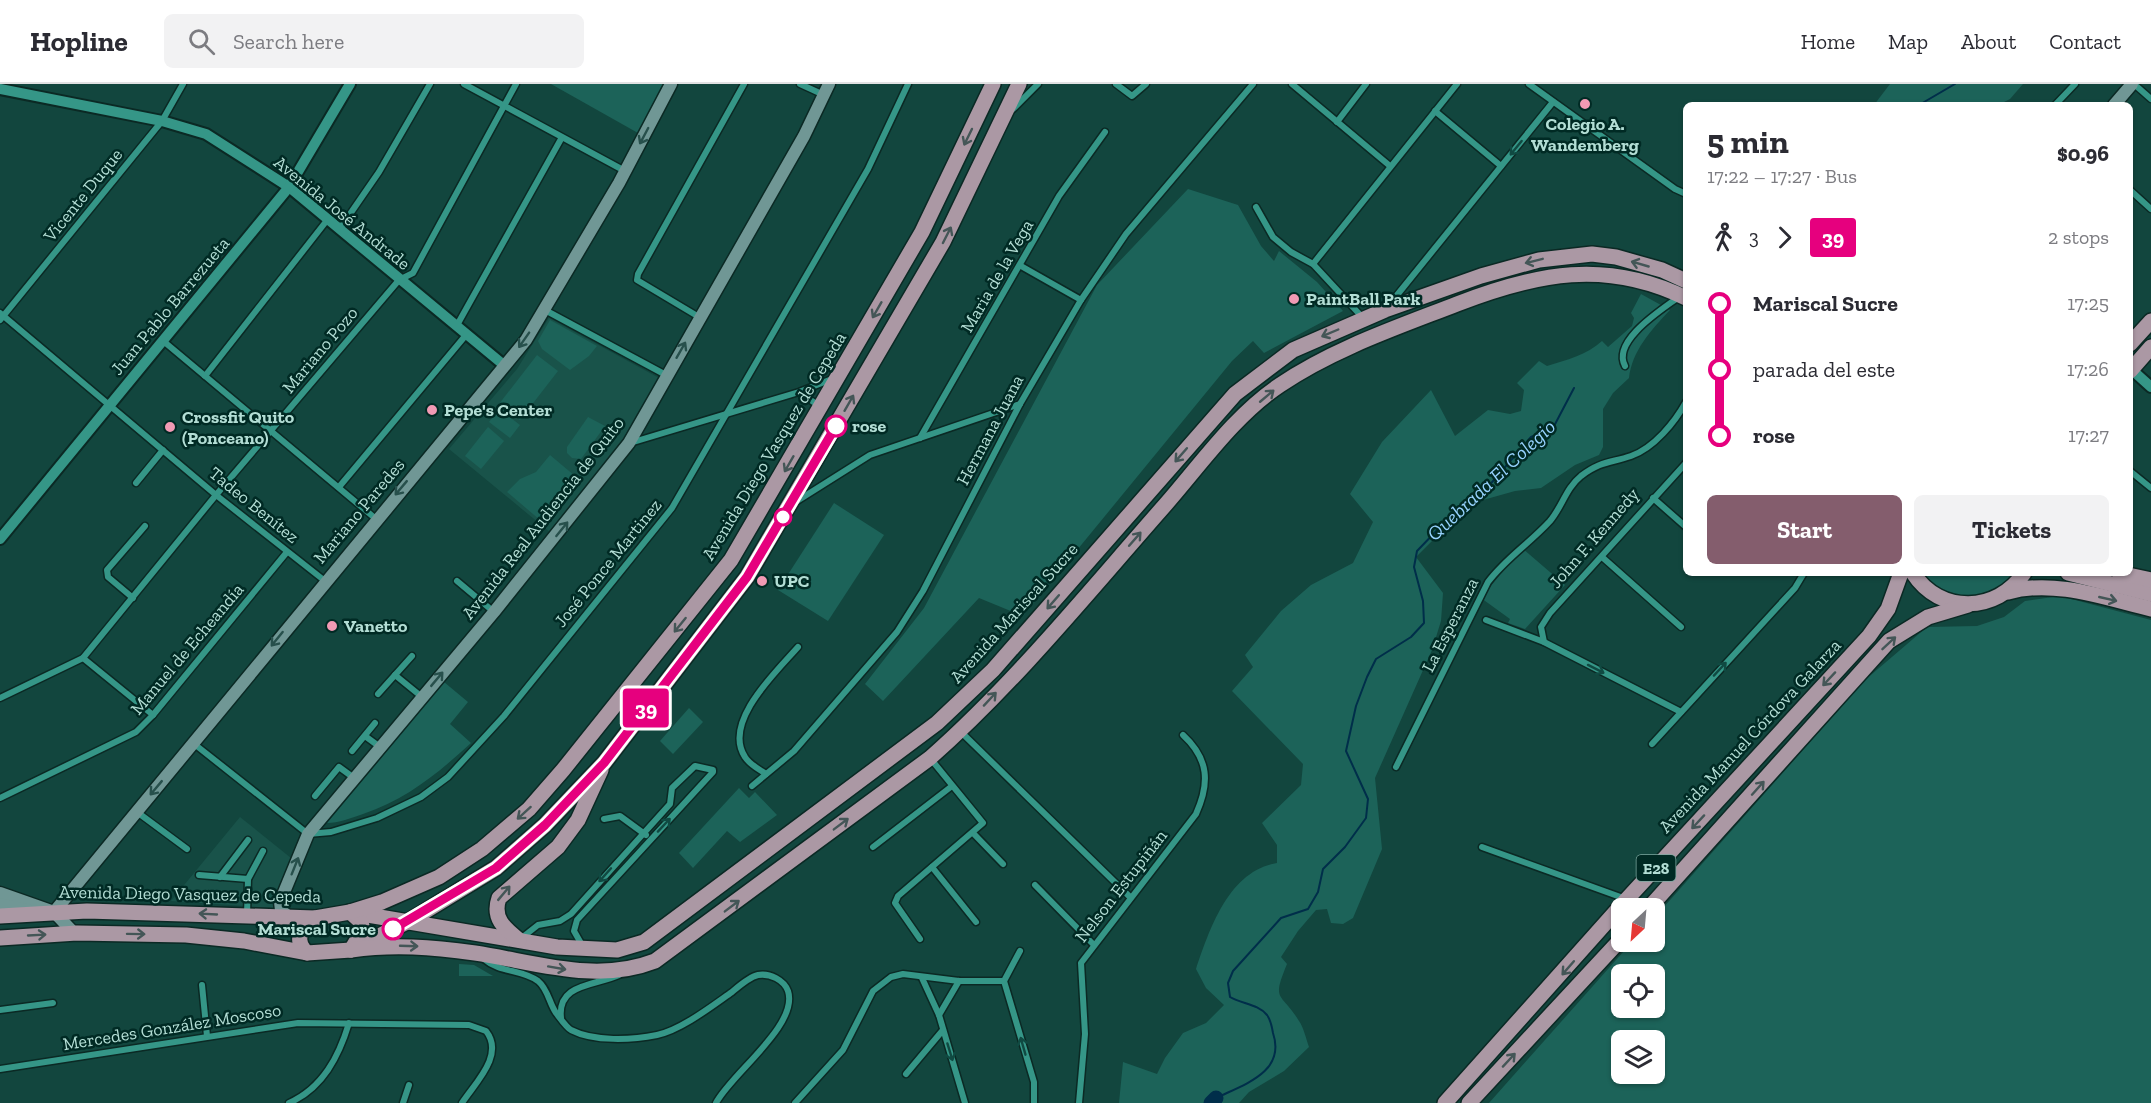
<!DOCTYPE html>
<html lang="en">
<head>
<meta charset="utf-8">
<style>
  body { margin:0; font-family:"Zilla Slab",serif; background:#f2f2f3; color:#2b2b33; height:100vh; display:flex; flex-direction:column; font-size:22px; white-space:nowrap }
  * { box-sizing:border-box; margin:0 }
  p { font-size:20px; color:#7c7c81 }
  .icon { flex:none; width:33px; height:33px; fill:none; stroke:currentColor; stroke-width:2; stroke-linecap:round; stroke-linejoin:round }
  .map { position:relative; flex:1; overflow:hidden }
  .sheet { position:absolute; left:1683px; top:18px; width:450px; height:474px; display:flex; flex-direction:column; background:#fff; border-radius:9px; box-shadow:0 2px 4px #0004 }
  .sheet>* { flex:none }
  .badge { padding:0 12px; border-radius:4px; font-size:21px; line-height:39px }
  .needle { width:39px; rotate:206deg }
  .fabs { position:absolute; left:1611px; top:814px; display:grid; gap:12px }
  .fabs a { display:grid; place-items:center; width:54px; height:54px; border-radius:9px; background:#fff; box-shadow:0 2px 4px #0004; font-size:30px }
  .map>.badge { position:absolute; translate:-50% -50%; box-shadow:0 0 0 3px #fff }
  .legs { display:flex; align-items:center; gap:9px; height:66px; padding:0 24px; font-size:20px }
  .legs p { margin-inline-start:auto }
  .head { display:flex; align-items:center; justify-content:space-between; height:102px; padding:0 24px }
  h1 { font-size:33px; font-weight:800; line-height:45px }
  .cta { display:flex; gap:12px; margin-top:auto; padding:12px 24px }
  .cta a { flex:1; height:69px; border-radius:9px; background:#845d6d; color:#fff; font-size:24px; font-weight:800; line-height:69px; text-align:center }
  .cta a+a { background:#f2f2f3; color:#2b2b33 }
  ul { padding:0 24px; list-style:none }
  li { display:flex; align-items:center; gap:21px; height:66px; font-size:22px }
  li i { display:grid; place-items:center; width:9px; height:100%; margin:0 8px; background:currentColor }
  li i::after { content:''; width:15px; height:15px; margin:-8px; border:4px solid; border-radius:50%; background:#fff }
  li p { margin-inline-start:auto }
  li:first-child i { background:linear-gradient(#0000 50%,currentColor 0) }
  li:last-child i { background:linear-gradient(currentColor 50%,#0000 0) }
  header { display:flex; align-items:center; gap:36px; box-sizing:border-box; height:84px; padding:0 30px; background:#fff; border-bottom:2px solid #e1e1e2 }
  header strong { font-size:28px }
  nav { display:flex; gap:33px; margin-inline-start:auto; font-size:21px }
  .search { width:420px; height:54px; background:#f2f2f3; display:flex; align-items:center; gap:15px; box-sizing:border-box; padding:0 21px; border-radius:9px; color:#7c7c81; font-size:22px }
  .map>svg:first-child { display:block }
  .built { fill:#19534a }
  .green { fill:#1c6359; fill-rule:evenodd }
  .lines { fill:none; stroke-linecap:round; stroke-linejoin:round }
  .stream { stroke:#002e4a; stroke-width:2 }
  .river { stroke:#002e4a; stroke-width:15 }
  .minor-casing { stroke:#0b2924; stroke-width:9 }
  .tertiary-casing { stroke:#0b2924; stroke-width:14 }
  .secondary-casing { stroke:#0b2924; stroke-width:15 }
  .primary-casing { stroke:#0b2924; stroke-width:18 }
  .minor { stroke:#359687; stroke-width:6 }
  .tertiary { stroke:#359687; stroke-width:10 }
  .secondary { stroke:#709795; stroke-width:12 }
  .primary { stroke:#ab98a4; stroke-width:15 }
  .oneway { stroke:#27504c }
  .oneway2 { stroke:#445657 }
  .oneway3 { stroke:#104a42 }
  .line-1-casing { stroke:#fff; stroke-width:14 }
  .line-1 { stroke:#e6007e; stroke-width:9 }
  .poi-dot { fill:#f19ab4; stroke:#002a24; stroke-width:2 }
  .stop-1-dot { fill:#fff; stroke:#e6007e; stroke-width:3 }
  .labels { text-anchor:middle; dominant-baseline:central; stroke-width:5; stroke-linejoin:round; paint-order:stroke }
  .shield { fill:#002a24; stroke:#7da8a0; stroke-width:1.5 }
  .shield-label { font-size:16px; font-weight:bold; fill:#b3ded5 }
  .poi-label { font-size:18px; font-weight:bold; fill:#b3ded5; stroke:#002a24; text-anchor:start }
  .street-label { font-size:18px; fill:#b3ded5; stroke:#002a24 }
  .stop-label { font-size:18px; font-weight:bold; fill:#b3ded5; stroke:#002a24; text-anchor:start }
  .water-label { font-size:20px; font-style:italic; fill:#96d2fe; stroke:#002a24 }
</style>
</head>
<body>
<header>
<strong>Hopline</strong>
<div class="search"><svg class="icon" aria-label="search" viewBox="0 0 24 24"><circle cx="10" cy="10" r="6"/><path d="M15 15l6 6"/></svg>Search here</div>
<nav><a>Home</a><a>Map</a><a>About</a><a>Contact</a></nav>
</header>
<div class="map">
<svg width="2151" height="1019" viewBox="0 0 2151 1019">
  <rect width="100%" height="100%" fill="#12463e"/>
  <g class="built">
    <polygon points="549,234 659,294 619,362 551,449 449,365 517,285"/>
    <polygon points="240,733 291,774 274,824 171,817"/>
  </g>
  <g class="green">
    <polygon points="551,0 663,0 638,49"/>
    <polygon points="1890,0 2023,0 2010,15 1998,21 1874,21"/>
    <polygon points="1188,105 1238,121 1261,162 1274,177 1279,167 1317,198 1343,227 1264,269 1253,257 1232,277 1023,532 979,514 883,617 865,600 924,524 1097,201"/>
    <path d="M1641,210l29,16c-19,20 -38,41 -41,68l-16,15 -10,16v38l-4,8 -24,10 -34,23 -26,3 -32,9 -39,29 -28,28 27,36 -2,28 -9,29 -57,128 7,71 -29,69 -10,6 -12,-1 -4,-14 -11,1 -18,21 -17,26 6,7c-16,39 -6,27 12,57 5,7 7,18 10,26l-25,24 -35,21 -10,11h-120l4,-41 34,12 8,-16 18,-25 23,-10 18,-18 -18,-17 -10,-19c14,-41 33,-98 81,-106v-18l-15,-22 39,-38 2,-21 -71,-73 21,-24 -8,-12 36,-44 30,-26 42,-22 20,-41 -23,-28 32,-52 49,-52 24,46 33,-26 22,4 11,-3 3,-21 -7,-7 22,-22 8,5c19,-6 40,-11 55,-25l6,6 24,-21 2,-8 -3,-5z"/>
    <polygon points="550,236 597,262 589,272 570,286 542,265 538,257"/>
    <polygon points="537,271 558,287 520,336 499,320"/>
    <polygon points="499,325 520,341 510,354 489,338"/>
    <polygon points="588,333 605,342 581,375 572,374 567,369 567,363"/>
    <polygon points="488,343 504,357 481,385 465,372"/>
    <polygon points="550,371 575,392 540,436 507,408 520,395 536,388"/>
    <polygon points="834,419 884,451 828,537 778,506"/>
    <polygon points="1522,464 1565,501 1525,545 1508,539 1510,535 1481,514"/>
    <path d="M1922,489h94c-30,30 -65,34 -94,0z"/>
    <path d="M2060,512l91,24v483h-662l143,-161h22l1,-25 210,-237 62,-53 50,-1 27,-9 21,-16zM1622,891h32v33h-32zM1622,957h32v33h-32z"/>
    <path d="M444,598l24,20 -18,22 21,19c-34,31 -64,56 -108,71 -11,4 -25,9 -36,9z"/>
    <polygon points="689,624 703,638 673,670 660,657"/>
    <polygon points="739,704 749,714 755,708 777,731 740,758 727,747 693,784 679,769"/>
    <polygon points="459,880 474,881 493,892 459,892"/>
  </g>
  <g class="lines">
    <g class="stream">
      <polyline points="1919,21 1955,0"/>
      <path d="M1216,1014c29,-14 70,-26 57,-65 -1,-6 -3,-14 -6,-18 -9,-11 -25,-11 -37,-18l-2,-14 5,-12 48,-53 27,-9 10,-17 5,-23 22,-22 21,-29 2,-19 -22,-48 10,-45 11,-29 9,-18 35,-22 13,-14 -1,-22 -9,-34 3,-16 50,-52 20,-11 44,-51 22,-9 21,-40"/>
    </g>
    <polyline class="river" points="1211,1019 1216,1014"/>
    <defs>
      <g id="minor">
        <polyline points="464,0 625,87"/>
        <polyline points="800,0 824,11"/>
        <polyline points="1116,0 1132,12 1146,0"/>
        <polyline points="1292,0 1390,82"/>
        <polyline points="1529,0 1675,105 1686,110"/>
        <polyline points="2134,0 2151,15"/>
        <polyline points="2055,21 2075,0"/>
        <polyline points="1013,25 1038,0"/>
        <polyline points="1435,27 1501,82"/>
        <polyline points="1337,38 1366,0"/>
        <polyline points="2130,106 2151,125"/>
        <polyline points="1256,123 1273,153 1291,168 1313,180 1363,234"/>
        <polyline points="339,146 379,88 430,0"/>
        <polyline points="1313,180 1457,0"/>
        <polyline points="1021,182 1081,216"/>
        <polyline points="1389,221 1553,18"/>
        <polyline points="543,225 666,291"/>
        <polyline points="0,229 216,411 325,497"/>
        <polyline points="699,233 642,199 637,196 638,190 744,0"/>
        <polyline points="0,236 162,37 183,0"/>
        <polyline points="456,243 561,55"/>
        <polyline points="162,256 376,435"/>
        <path d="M1625,282c-13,-24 33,-54 51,-67"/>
        <polyline points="205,292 328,135"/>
        <polyline points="800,309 815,319 817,326"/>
        <polyline points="920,354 1059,112 1105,48"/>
        <polyline points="630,359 799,308 832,295"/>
        <polyline points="2130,387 2151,404"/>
        <polyline points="136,399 163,366"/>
        <polyline points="339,403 466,251"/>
        <polyline points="1653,414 1686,443"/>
        <polyline points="797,417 870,371 1020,320"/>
        <polyline points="1602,473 1681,543"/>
        <polyline points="457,497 494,528"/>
        <polyline points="133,514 108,493 107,486 145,442"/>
        <polyline points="1486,536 1544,558 1681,628"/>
        <polyline points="1544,558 1541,543 1550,529 1686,379"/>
        <polyline points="83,574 153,631"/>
        <polyline points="395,591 422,613"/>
        <polyline points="378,610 412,572"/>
        <polyline points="0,614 83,574 216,411 399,196 413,189 516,0"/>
        <polyline points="961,648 1130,813"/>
        <polyline points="365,652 380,663"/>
        <polyline points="193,659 308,750 331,748 377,734 421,713 448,693 504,632 672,424 868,85 908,0"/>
        <polyline points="1652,660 1795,504 1804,489"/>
        <polyline points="352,667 375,639"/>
        <path d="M1396,683l92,-185c18,-24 42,-39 62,-61 12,-14 16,-33 31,-45 20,-15 29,-13 50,-20 23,-8 44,-34 55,-54"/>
        <path d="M766,690c-7,-5 -16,-9 -21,-17 -23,-35 32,-86 53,-110"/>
        <polyline points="752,702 794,667 897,548 923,507 1020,320 1081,216 1126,150 1253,0"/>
        <polyline points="315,712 339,683 354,694"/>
        <polyline points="0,714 136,648 153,631 287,468"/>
        <polyline points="137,728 187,765"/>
        <polyline points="604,735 620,732 646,751"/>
        <polyline points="973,749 1003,780"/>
        <polyline points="873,763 952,702"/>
        <polyline points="1482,763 1626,815"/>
        <polyline points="932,783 976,838"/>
        <polyline points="199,791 248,795"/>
        <polyline points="220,793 248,756"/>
        <polyline points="1035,801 1093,860"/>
        <polyline points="247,831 248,795 263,767"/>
        <polyline points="920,855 895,819 898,812 983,739 930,674"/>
        <polyline points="519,856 538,841 560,837 571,830 670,720 672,704 695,682 713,686 713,688 577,836 574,847 582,861"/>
        <polyline points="1020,867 1004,897 1034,998 1034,1019"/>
        <path d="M484,875c16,14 38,10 54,22 10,8 11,22 18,32 4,5 10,14 15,17 23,12 61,10 86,5 24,-5 55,-29 75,-43 7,-6 17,-15 26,-17 12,-2 26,5 30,16 11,34 -57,83 -72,112"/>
        <polyline points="922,894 939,931 965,1019"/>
        <polyline points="202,901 207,952"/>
        <polyline points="0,926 53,919"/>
        <polyline points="939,931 959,897"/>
        <path d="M561,934c-4,-35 34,-32 58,-43"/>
        <path d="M0,985l298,-46 171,2 17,6c19,24 -11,52 -24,72"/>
        <polyline points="906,990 943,946"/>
        <path d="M289,1019c34,-15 50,-47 60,-80"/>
        <polyline points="403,1019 409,1001"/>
        <polyline points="795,1019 843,966 873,907 891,893 903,890 959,897 1004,897"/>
        <path d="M1079,1019l6,-69 -4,-71 115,-149c14,-31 13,-55 -13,-79"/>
      </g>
      <g id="tertiary">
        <polyline points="0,5 162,37 206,50 289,103 505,282"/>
        <polyline points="2130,279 2131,285 2151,303"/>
        <polyline points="0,455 289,103 350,0"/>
      </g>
      <g id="secondary">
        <polyline points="2114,21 2132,0"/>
        <polyline points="0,809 54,828 74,849"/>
        <polyline points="0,820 28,826"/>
        <polyline points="54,828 526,256 619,99 671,0"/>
        <polyline points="290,834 281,826 280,818 308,750 494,528 629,359 804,52 829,0"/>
      </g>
      <g id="primary">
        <polyline points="2130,260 2151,237"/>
        <polyline points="2130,287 2151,263"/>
        <path d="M1913,489c27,42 84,40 111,0"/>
        <polyline points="2068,489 2151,510"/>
        <polyline points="2119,489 2151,496"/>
        <path d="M2008,508c46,-13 97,6 143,17"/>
        <polyline points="1648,825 1889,557 1928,533 1968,521"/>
        <polyline points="350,828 557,863 617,866 644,858 937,639 993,586 1235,310 1293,266 1385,226 1481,192 1539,176 1592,170 1616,173 1662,186 1686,197"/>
        <polyline points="350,828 361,838 363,846 351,866"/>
        <polyline points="0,832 87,827 315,834 350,828 382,818 439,793 482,765 529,725 563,686 731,476 922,148 993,0"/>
        <polyline points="0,854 77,849 186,851 244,857 307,869 351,866 409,837 496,784 545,741 604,679 747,493 943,158 1019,0"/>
        <path d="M519,856c-15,-12 -27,-22 -20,-42l59,-51 20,-27 23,-50"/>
        <path d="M351,866c43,-6 81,-3 124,3 60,9 121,31 180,8l275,-203c86,-76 160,-168 236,-254 35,-40 69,-89 114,-119 53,-36 118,-58 177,-81 80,-31 149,-45 229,-6"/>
        <path d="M307,869c-14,-13 -6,-26 8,-35"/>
        <polyline points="1445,1019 1627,815 1869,552 1888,525 1901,489"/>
        <polyline points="1469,1019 1622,854"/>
      </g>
    </defs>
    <use href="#minor" class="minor-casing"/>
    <use href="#tertiary" class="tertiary-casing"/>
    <use href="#secondary" class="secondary-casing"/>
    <use href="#primary" class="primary-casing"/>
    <use href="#minor" class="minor"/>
    <use href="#tertiary" class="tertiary"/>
    <use href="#secondary" class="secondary"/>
    <use href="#primary" class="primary"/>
  </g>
  <defs><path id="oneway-shaft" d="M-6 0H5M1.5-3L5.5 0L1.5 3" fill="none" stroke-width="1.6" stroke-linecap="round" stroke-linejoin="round" transform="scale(1.5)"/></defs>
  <g class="oneway">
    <use href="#oneway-shaft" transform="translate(644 52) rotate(118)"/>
    <use href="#oneway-shaft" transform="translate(524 256) rotate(125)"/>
    <use href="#oneway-shaft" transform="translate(681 266) rotate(-60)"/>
    <use href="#oneway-shaft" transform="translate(401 404) rotate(130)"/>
    <use href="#oneway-shaft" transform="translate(562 445) rotate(-51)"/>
    <use href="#oneway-shaft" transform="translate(277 555) rotate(129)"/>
    <use href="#oneway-shaft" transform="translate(437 595) rotate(-50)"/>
    <use href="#oneway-shaft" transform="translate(156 704) rotate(130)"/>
    <use href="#oneway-shaft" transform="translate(295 782) rotate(-68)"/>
  </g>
  <g class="oneway2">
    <use href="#oneway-shaft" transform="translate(968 53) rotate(116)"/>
    <use href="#oneway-shaft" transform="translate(947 151) rotate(-63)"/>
    <use href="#oneway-shaft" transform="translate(1534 177) rotate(166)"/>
    <use href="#oneway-shaft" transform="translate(1640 180) rotate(-164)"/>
    <use href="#oneway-shaft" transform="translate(877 226) rotate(120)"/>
    <use href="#oneway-shaft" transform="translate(1330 249) rotate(157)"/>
    <use href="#oneway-shaft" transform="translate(1267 312) rotate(-40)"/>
    <use href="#oneway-shaft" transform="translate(849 319) rotate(-60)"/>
    <use href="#oneway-shaft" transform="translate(1181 371) rotate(131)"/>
    <use href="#oneway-shaft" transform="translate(789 380) rotate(120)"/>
    <use href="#oneway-shaft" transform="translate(1135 455) rotate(-49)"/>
    <use href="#oneway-shaft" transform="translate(2108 515) rotate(13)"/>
    <use href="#oneway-shaft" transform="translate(1053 518) rotate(131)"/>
    <use href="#oneway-shaft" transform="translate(680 541) rotate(129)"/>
    <use href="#oneway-shaft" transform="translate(1889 559) rotate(-43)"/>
    <use href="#oneway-shaft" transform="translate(1829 595) rotate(133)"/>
    <use href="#oneway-shaft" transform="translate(990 615) rotate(-47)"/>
    <use href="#oneway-shaft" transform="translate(1758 704) rotate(-48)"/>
    <use href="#oneway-shaft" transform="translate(524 729) rotate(138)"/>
    <use href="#oneway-shaft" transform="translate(1698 738) rotate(133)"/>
    <use href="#oneway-shaft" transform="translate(841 740) rotate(-37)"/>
    <use href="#oneway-shaft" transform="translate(504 809) rotate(-50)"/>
    <use href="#oneway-shaft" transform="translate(732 822) rotate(-37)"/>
    <use href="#oneway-shaft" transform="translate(208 830) rotate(-177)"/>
    <use href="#oneway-shaft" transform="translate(136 850) rotate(1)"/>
    <use href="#oneway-shaft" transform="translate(37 851) rotate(-3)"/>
    <use href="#oneway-shaft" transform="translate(409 862) rotate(2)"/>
    <use href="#oneway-shaft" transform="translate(557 884) rotate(10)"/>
    <use href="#oneway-shaft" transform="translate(1568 884) rotate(131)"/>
    <use href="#oneway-shaft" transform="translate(1509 976) rotate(-47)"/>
  </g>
  <g class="oneway3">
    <use href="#oneway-shaft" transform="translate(1516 64) rotate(129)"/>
    <use href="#oneway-shaft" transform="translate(1596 585) rotate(27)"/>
    <use href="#oneway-shaft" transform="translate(1720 585) rotate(-47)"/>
    <use href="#oneway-shaft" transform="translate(664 741) rotate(-47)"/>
    <use href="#oneway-shaft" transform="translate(605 791) rotate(132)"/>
    <use href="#oneway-shaft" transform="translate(1023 962) rotate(-106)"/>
    <use href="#oneway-shaft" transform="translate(950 968) rotate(73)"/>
  </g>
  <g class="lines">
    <defs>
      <polyline id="line-1" points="393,845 496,784 545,741 604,679 747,493 836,342"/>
    </defs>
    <use href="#line-1" class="line-1-casing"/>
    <use href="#line-1" class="line-1"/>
  </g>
  <g class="poi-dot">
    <circle cx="1585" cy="20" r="6"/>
    <circle cx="1294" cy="215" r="6"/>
    <circle cx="432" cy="326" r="6"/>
    <circle cx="170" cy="343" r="6"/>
    <circle cx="762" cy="497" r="6"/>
    <circle cx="332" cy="542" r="6"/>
  </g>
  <g class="stop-1-dot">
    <circle cx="836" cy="342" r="10"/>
    <circle cx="783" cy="433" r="8"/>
    <circle cx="393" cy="845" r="10"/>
  </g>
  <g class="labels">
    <rect class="shield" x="1636.5" y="771" width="39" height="26" rx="4.5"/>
    <g class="shield-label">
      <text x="1656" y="784">E28</text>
    </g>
    <g class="poi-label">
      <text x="1585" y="40" text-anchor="middle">Colegio A.<tspan x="1585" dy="21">Wandemberg</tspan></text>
      <text x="1306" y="215">PaintBall Park</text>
      <text x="444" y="326">Pepe's Center</text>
      <text x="182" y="333">Crossfit Quito<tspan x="182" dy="21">(Ponceano)</tspan></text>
      <text x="774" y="497">UPC</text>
      <text x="344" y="542">Vanetto</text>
    </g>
    <g class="street-label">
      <text transform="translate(83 111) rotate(-51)">Vicente Duque</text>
      <text transform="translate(342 129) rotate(39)">Avenida José Andrade</text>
      <text transform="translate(997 192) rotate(-60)">Maria de la Vega</text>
      <text transform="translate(170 222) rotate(-50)">Juan Pablo Barrezueta</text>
      <text transform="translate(320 266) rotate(-50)">Mariano Pozo</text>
      <text transform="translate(990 346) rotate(-62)">Hermana Juana</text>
      <text transform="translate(774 362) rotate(-59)">Avenida Diego Vasquez de Cepeda</text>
      <text transform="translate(254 421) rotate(39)">Tadeo Benítez</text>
      <text transform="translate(359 427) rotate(-50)">Mariano Paredes</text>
      <text transform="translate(543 434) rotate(-52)">Avenida Real Audiencia de Quito</text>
      <text transform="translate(1594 454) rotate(-49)">John F. Kennedy</text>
      <text transform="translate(608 479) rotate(-51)">José Ponce Martinez</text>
      <text transform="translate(1014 529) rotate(-48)">Avenida Mariscal Sucre</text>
      <text transform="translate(1450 541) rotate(-63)">La Esperanza</text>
      <text transform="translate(187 565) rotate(-50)">Manuel de Echeandía</text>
      <text transform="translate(1750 652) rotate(-47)">Avenida Manuel Córdova Galarza</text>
      <text transform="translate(1121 802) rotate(-52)">Nelson Estupiñán</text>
      <text transform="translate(190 810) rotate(1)">Avenida Diego Vasquez de Cepeda</text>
      <text transform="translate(172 943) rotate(-9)">Mercedes González Moscoso</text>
    </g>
    <g class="stop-label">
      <text x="852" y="342">rose</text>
      <text x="376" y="845" text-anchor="end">Mariscal Sucre</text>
    </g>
    <g class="water-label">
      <text transform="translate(1491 396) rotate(-43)">Quebrada El Colegio</text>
    </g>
  </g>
</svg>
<div class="fabs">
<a><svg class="needle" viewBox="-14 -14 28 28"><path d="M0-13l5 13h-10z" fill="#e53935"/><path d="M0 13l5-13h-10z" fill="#7c7c81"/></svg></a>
<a><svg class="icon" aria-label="locate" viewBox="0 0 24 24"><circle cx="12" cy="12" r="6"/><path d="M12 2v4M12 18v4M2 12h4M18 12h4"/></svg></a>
<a><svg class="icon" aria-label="layers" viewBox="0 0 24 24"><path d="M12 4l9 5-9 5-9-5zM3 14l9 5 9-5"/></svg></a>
</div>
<b class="badge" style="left:646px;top:624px;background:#e6007e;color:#fff">39</b>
<section class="sheet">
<div class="head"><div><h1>5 min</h1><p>17:22 – 17:27 · Bus</p></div><b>$0.96</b></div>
<div class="legs"><svg class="icon" aria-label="walk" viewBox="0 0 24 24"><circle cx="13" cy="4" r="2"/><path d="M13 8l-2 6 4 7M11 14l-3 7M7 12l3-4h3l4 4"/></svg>3<svg class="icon" aria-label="forward" viewBox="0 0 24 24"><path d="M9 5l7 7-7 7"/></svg><b class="badge" style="background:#e6007e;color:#fff">39</b><p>2 stops</p></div>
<ul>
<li><i style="color:#e6007e"></i><b>Mariscal Sucre</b><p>17:25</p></li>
<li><i style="color:#e6007e"></i><span>parada del este</span><p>17:26</p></li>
<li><i style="color:#e6007e"></i><b>rose</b><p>17:27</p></li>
</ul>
<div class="cta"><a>Start</a><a>Tickets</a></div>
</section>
</div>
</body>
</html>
